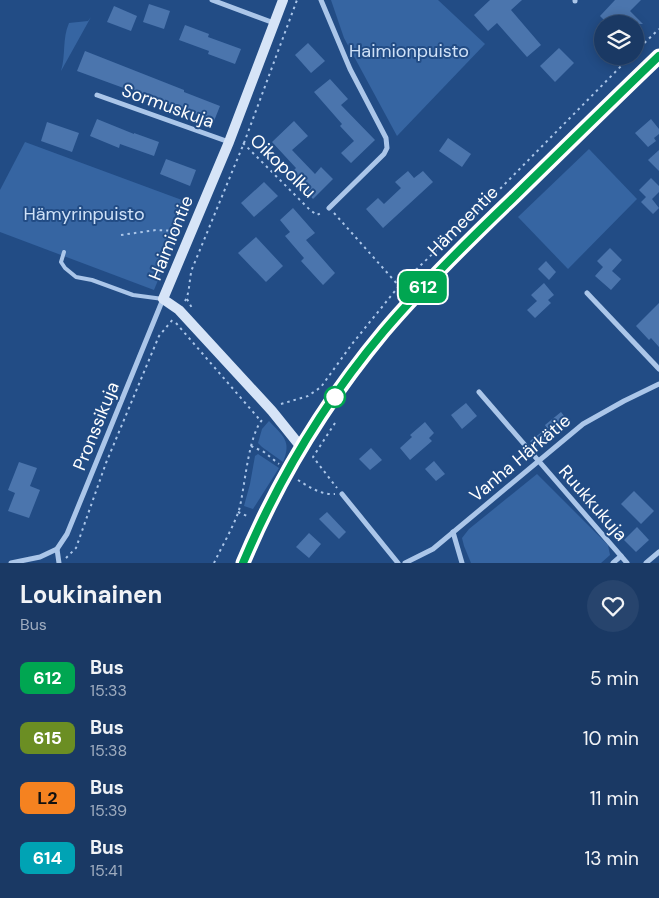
<!DOCTYPE html>
<html lang="en">
<head>
<meta charset="utf-8">
<style>
  body { margin:0; font-family:"DM Sans",sans-serif; background:#27446d; color:#f1f3f6; height:100vh; display:flex; flex-direction:column; font-size:19px; white-space:nowrap }
  * { box-sizing:border-box; margin:0 }
  p { font-size:16px; color:#9facbf }
  .icon { flex:none; width:28px; height:28px; fill:none; stroke:currentColor; stroke-width:2; stroke-linecap:round; stroke-linejoin:round }
  .map { position:relative; height:563px; overflow:hidden }
  .side { display:flex; flex-direction:column; background:#1a3964; flex:1 }
  .side>* { flex:none }
  .badge { padding:0 10px; border-radius:8px; font-size:18px; line-height:32px }
  .tools { position:absolute; left:594px; top:15px; display:grid; gap:10px }
  .tools a { display:grid; place-items:center; width:50px; height:50px; border-radius:50%; background:#1a3964; box-shadow:0 2px 12px #0003,0 0 0 1px #385378; font-size:25px }
  .map>.badge { position:absolute; translate:-50% -50%; box-shadow:0 0 0 2px #fff }
  .round { display:grid; place-items:center; flex:none; width:52px; height:52px; border-radius:26px; background:#27446d }
  .summary { display:flex; align-items:center; justify-content:space-between; height:85px; padding:0 20px }
  h1 { font-size:24px; font-weight:700; line-height:38px }
  ul { padding:0; list-style:none }
  li { display:flex; align-items:center; gap:15px; height:60px; padding:0 20px }
  li div { flex:1 }
  li b { display:block; font-size:19px }
  li em { font-style:normal }
  li .badge { min-width:55px; font-weight:700; text-align:center }
  .map>svg:first-child { display:block }
  .green { fill:#3665a2 }
  .building { fill:#4b75ad }
  .lines { fill:none; stroke-linecap:round; stroke-linejoin:round }
  .path { stroke:#abc6e9; stroke-width:2; stroke-dasharray:2.5 4; stroke-linecap:butt }
  .lane { stroke:#abc6e9; stroke-width:4 }
  .street { stroke:#abc6e9; stroke-width:5 }
  .secondary { stroke:#d6e4f7; stroke-width:10 }
  .highway { stroke:#fff; stroke-width:15 }
  .line-casing { stroke:#fff; stroke-width:11 }
  .line { stroke:#00a651; stroke-width:8 }
  .stop-dot { fill:#fff; stroke:#00a651; stroke-width:2.5 }
  .labels { text-anchor:middle; dominant-baseline:central; stroke-width:4; stroke-linejoin:round; paint-order:stroke }
  .park-label { font-size:18px; fill:#cfe1f7; stroke:#224c85 }
  .street-label { font-size:18px; fill:#fff; stroke:#224c85 }
</style>
</head>
<body>
<div class="map">
<svg width="659" height="563" viewBox="0 0 659 563">
  <rect width="100%" height="100%" fill="#224c85"/>
  <g class="green">
    <polygon points="331,0 438,0 485,44 397,136 344,38"/>
    <path d="M91,17l-30,54c5,-16 1,-32 8,-48l19,-2z"/>
    <polygon points="25,142 190,203 154,290 0,232 0,190"/>
    <polygon points="589,149 637,199 568,269 518,217"/>
    <path d="M269,421c14,15 23,20 14,41l-21,-15 -4,-4 4,-14z"/>
    <polygon points="258,454 279,468 253,509 244,506 250,484 255,456"/>
    <polygon points="537,474 608,545 610,555 601,563 471,563 464,546 462,538 469,529"/>
  </g>
  <g class="building">
    <polygon points="490,0 522,0 511,10 541,45 527,57 497,23 488,31 474,15"/>
    <polygon points="615,0 641,0 630,11 643,24 608,24 600,16"/>
    <polygon points="149,4 170,11 164,29 143,22"/>
    <polygon points="114,6 137,16 131,31 107,22"/>
    <polygon points="185,25 209,34 208,37 241,49 235,64 208,54 209,51 179,40"/>
    <polygon points="308,43 325,61 311,73 295,55"/>
    <polygon points="559,48 574,63 555,82 540,66"/>
    <polygon points="85,51 184,90 184,92 220,106 214,121 77,71"/>
    <polygon points="330,79 348,99 341,105 375,140 351,163 341,153 354,141 340,126 342,124 314,92"/>
    <polygon points="97,119 134,134 134,133 159,142 154,156 120,144 119,148 90,136"/>
    <polygon points="651,119 659,129 659,134 654,138 656,141 648,147 635,133"/>
    <polygon points="294,121 308,136 292,150 315,174 321,167 333,179 313,199 290,174 296,168 272,142"/>
    <polygon points="47,122 79,133 72,152 41,141"/>
    <polygon points="448,138 471,154 462,167 439,151"/>
    <polygon points="659,150 659,171 648,160"/>
    <polygon points="166,159 196,170 190,186 160,174"/>
    <polygon points="408,171 414,178 423,171 433,182 383,228 366,209 378,198 384,204 401,188 395,182"/>
    <polygon points="651,178 659,186 659,192 652,199 659,208 653,214 641,202 646,197 639,190"/>
    <polygon points="264,182 278,196 254,217 241,203"/>
    <polygon points="293,208 315,233 306,240 335,273 323,285 301,261 304,258 285,236 290,232 280,220"/>
    <polygon points="256,237 283,266 266,282 238,253"/>
    <polygon points="610,248 622,260 612,271 621,279 611,290 595,276 603,267 597,261"/>
    <polygon points="546,261 556,272 549,280 538,269"/>
    <polygon points="544,283 554,295 548,300 551,303 535,318 527,310 537,301 531,295"/>
    <polygon points="659,303 659,347 651,338 649,340 636,326"/>
    <polygon points="466,403 477,416 462,429 451,415"/>
    <polygon points="561,412 568,421 534,448 530,441 547,428 545,425"/>
    <polygon points="425,422 434,433 429,438 432,441 410,460 400,448 412,437 410,435"/>
    <polygon points="371,448 382,460 370,470 359,459"/>
    <polygon points="434,461 445,474 436,481 425,469"/>
    <polygon points="19,462 37,468 30,486 40,490 29,518 8,511 15,493 8,490"/>
    <polygon points="634,491 654,511 641,524 621,504"/>
    <polygon points="327,512 346,532 339,539 319,519"/>
    <polygon points="637,527 649,540 636,552 624,540"/>
    <polygon points="309,533 321,544 309,558 296,547"/>
  </g>
  <g class="lines">
    <g class="path">
      <polyline points="635,52 659,29"/>
      <polyline points="243,143 310,210 317,215 323,212"/>
      <polyline points="334,213 399,286"/>
      <polyline points="121,235 156,230 180,231"/>
      <polyline points="187,299 192,308"/>
      <path d="M185,301c5,-8 4,-22 7,-32l52,-126 53,-143"/>
      <polyline points="176,323 260,420"/>
      <polyline points="281,404 308,396 321,387 352,344 399,286 493,196 631,56"/>
      <polyline points="335,423 313,457 337,488"/>
      <polyline points="251,446 264,452 279,464"/>
      <path d="M298,480c11,7 23,15 37,14"/>
      <polyline points="238,512 247,516"/>
      <polyline points="66,558 76,548 106,463 159,336 174,318"/>
      <path d="M214,563c8,-17 19,-35 25,-53 6,-21 9,-78 25,-92"/>
    </g>
    <polyline class="lane" points="64,252 61,262 65,268 76,277 92,280 133,295 163,299"/>
    <g class="street">
      <polyline points="212,0 274,23"/>
      <polyline points="321,0 350,69 386,138 387,148 384,154 329,208"/>
      <polyline points="575,0 575,1"/>
      <polyline points="97,95 229,142"/>
      <polyline points="587,293 659,369"/>
      <polyline points="479,392 627,563"/>
      <polyline points="342,494 398,563"/>
      <polyline points="453,532 462,563"/>
      <polyline points="11,563 40,557 57,549"/>
      <polyline points="59,563 57,549 67,534 163,299"/>
      <polyline points="405,563 433,549 583,424 624,401 659,384"/>
      <polyline points="613,563 621,556"/>
      <polyline points="646,563 659,552"/>
    </g>
    <polyline class="secondary" points="283,0 229,142 163,299 179,310 272,411 301,447"/>
    <path class="highway" d="M243,563c35,-84 83,-162 141,-232 41,-48 86,-92 131,-135 48,-47 96,-94 144,-140"/>
  </g>
  <g class="lines">
    <defs>
      <path id="line" d="M243,563c35,-83 82,-162 141,-232 40,-47 84,-90 129,-133 48,-47 97,-95 146,-142"/>
    </defs>
    <use href="#line" class="line-casing"/>
    <use href="#line" class="line"/>
  </g>
  <circle class="stop-dot" cx="335" cy="397" r="10"/>
  <g class="labels">
    <g class="park-label">
      <text x="409" y="51">Haimionpuisto</text>
      <text x="84" y="214">Hämyrinpuisto</text>
    </g>
    <g class="street-label">
      <text transform="translate(168 106) rotate(20)">Sormuskuja</text>
      <text transform="translate(283 166) rotate(44)">Oikopolku</text>
      <text transform="translate(463 221) rotate(-45)">Hämeentie</text>
      <text transform="translate(171 238) rotate(-68)">Haimiontie</text>
      <text transform="translate(96 426) rotate(-68)">Pronssikuja</text>
      <text transform="translate(520 458) rotate(-40)">Vanha Härkätie</text>
      <text transform="translate(593 503) rotate(49)">Ruukkukuja</text>
    </g>
  </g>
</svg>
<div class="tools">
<a><svg class="icon" aria-label="layers" viewBox="0 0 24 24"><path d="M12 4l9 5-9 5-9-5zM3 14l9 5 9-5"/></svg></a>
</div>
<b class="badge" style="left:423px;top:287px;background:#00a651;color:#fff">612</b>
</div>
<section class="side">
<div class="summary"><div><h1>Loukinainen</h1><p>Bus</p></div><a class="round"><svg class="icon" aria-label="heart" viewBox="0 0 24 24"><path d="M12 20l-8-8c-3-5 5-10 8-4 3-6 11-1 8 4z"/></svg></a></div>
<ul>
<li><span class="badge" style="background:#00a651;color:#fff">612</span><div><b>Bus</b><p>15:33</p></div><em>5 min</em></li>
<li><span class="badge" style="background:#6b8e23;color:#fff">615</span><div><b>Bus</b><p>15:38</p></div><em>10 min</em></li>
<li><span class="badge" style="background:#f58220;color:#111">L2</span><div><b>Bus</b><p>15:39</p></div><em>11 min</em></li>
<li><span class="badge" style="background:#00a3b4;color:#fff">614</span><div><b>Bus</b><p>15:41</p></div><em>13 min</em></li>
</ul>
</section>
</body>
</html>
